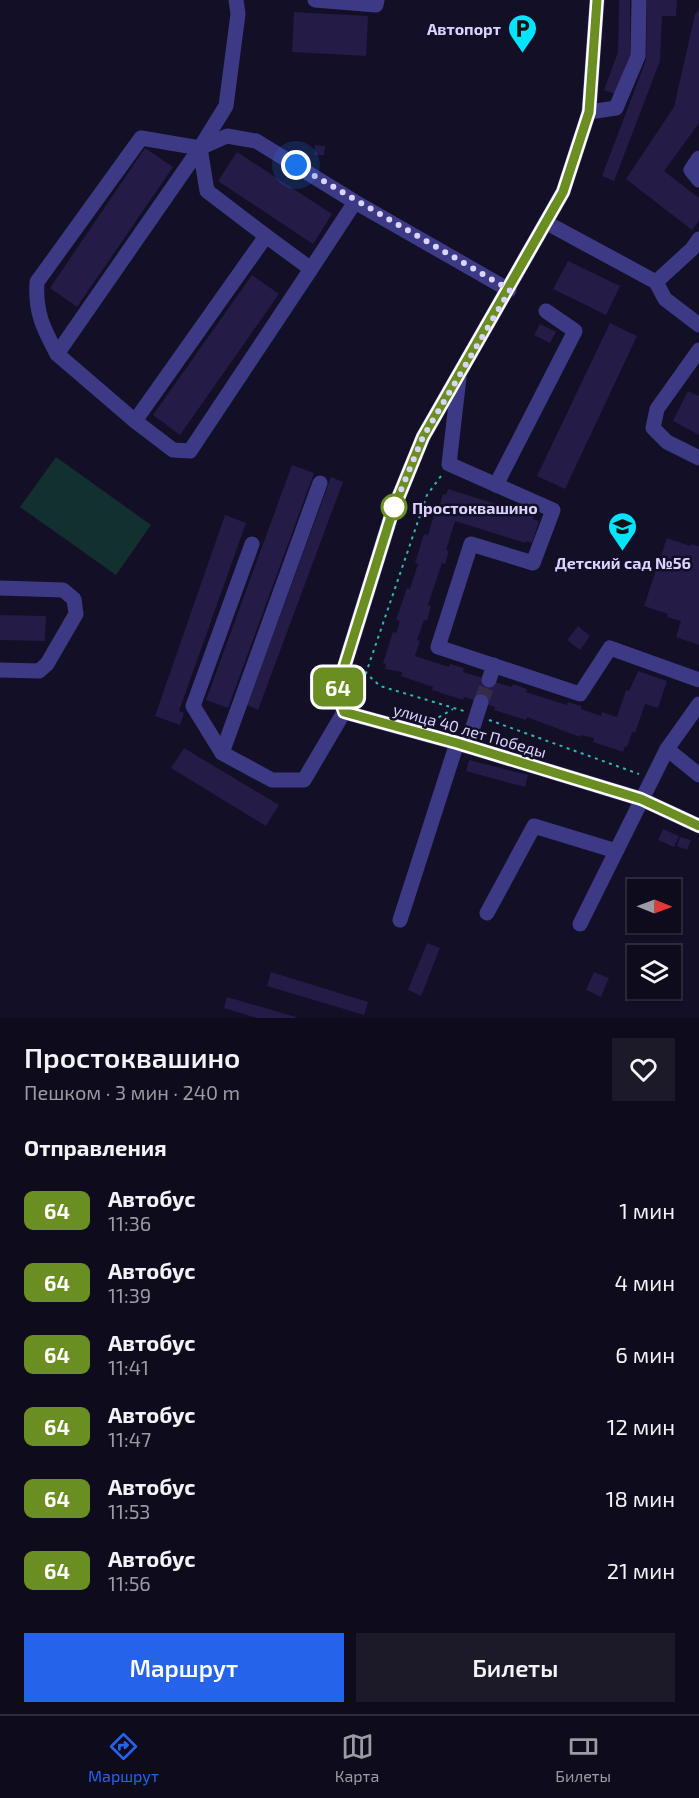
<!DOCTYPE html>
<html lang="ru">
<head>
<meta charset="utf-8">
<style>
  body { margin:0; font-family:"Exo 2",sans-serif; background:#1c1929; color:#f1f3f6; height:100vh; display:flex; flex-direction:column; font-size:22px; white-space:nowrap }
  * { box-sizing:border-box; margin:0 }
  p { font-size:20px; color:#9b9ba3 }
  .icon { flex:none; width:33px; height:33px; fill:none; stroke:currentColor; stroke-width:2; stroke-linecap:round; stroke-linejoin:round }
  .map { position:relative; height:1018px; overflow:hidden }
  .side { display:flex; flex-direction:column; background:#0e0b1c; flex:1 }
  .side>* { flex:none }
  .badge { padding:0 12px; border-radius:9px; font-size:21px; line-height:39px }
  .needle { width:39px; rotate:91deg }
  .controls { position:absolute; left:627px; top:879px; display:grid; gap:12px }
  .controls a { display:grid; place-items:center; width:54px; height:54px; border-radius:0px; background:#0e0b1c; box-shadow:0 2px 4px #0004,0 0 0 2px #2e2b3b; font-size:30px }
  .you { position:absolute; width:30px; height:30px; margin:-15px; border:4px solid #fff; border-radius:50%; background:#1a73e8; box-shadow:0 0 0 9px #1a73e833 }
  .map>.badge { position:absolute; translate:-50% -50%; box-shadow:0 0 0 3px #fff }
  h2 { padding:0 24px; font-size:22px; line-height:54px }
  .round { display:grid; place-items:center; flex:none; width:63px; height:63px; border-radius:0px; background:#1c1929 }
  .overview { display:flex; align-items:center; justify-content:space-between; height:102px; padding:0 24px }
  h1 { font-size:28px; font-weight:600; line-height:45px }
  .action { display:flex; gap:12px; margin-top:auto; padding:12px 24px }
  .action a { flex:1; height:69px; border-radius:0px; background:#2563eb; color:#fff; font-size:24px; font-weight:600; line-height:69px; text-align:center }
  .action a+a { background:#1c1929; color:#f1f3f6 }
  ul { padding:0; list-style:none }
  li { display:flex; align-items:center; gap:18px; height:72px; padding:0 24px }
  li div { flex:1 }
  li b { display:block; font-size:22px }
  li em { font-style:normal }
  li .badge { min-width:66px; font-weight:700; text-align:center }
  .menu { display:flex; justify-content:space-around; align-items:center; height:84px; border-top:2px solid #2e2b3b; background:#0e0b1c; font-size:16px; color:#9b9ba3 }
  .menu a { display:grid; justify-items:center; gap:3px }
  .menu .on { color:#2563eb }
  .map>svg:first-child { display:block }
  .green { fill:#12302f }
  .building { fill:#241b47 }
  .lines { fill:none; stroke-linecap:round; stroke-linejoin:round }
  .minor-tunnel { stroke:#312d47; stroke-width:15; stroke-dasharray:15 8; stroke-linecap:butt }
  .path { stroke:#2fb8b0; stroke-width:2; stroke-dasharray:3 4.5; stroke-linecap:butt }
  .minor { stroke:#3d3a85; stroke-width:15 }
  .line-casing { stroke:#fff; stroke-width:14 }
  .line { stroke:#6b8e23; stroke-width:9 }
  .walk { stroke:#d9d4ff; stroke-width:6; stroke-dasharray:0 10.8 }
  .stop-dot { fill:#fff; stroke:#6b8e23; stroke-width:3 }
  .labels { text-anchor:middle; dominant-baseline:central; stroke-width:5; stroke-linejoin:round; paint-order:stroke }
  .poi-label { font-size:16px; font-weight:bold; fill:#d9d4ff; stroke:#130f26; text-anchor:end }
  .stop-label { font-size:16px; font-weight:bold; fill:#d9d4ff; stroke:#130f26; text-anchor:start }
  .street-label { font-size:16px; fill:#d9d4ff; stroke:#130f26 }
</style>
</head>
<body>
<div class="map">
<svg width="699" height="1018" viewBox="0 0 699 1018">
  <rect width="100%" height="100%" fill="#130f26"/>
  <polygon class="green" points="56,457 151,525 116,575 20,507"/>
  <g class="building">
    <polygon points="619,0 630,0 630,54 615,94 604,90 618,52"/>
    <polygon points="647,0 677,0 676,16 662,16 660,61 614,181 602,176 646,60"/>
    <polygon points="699,9 699,123 664,171 699,198 699,221 692,230 626,179 674,107 695,14"/>
    <polygon points="294,12 368,16 366,56 292,52"/>
    <polygon points="315,145 325,146 324,155 314,155"/>
    <polygon points="145,148 173,167 77,307 50,288"/>
    <polygon points="237,152 332,214 313,244 218,181"/>
    <polygon points="568,261 620,286 606,315 553,289"/>
    <polygon points="252,275 279,294 180,435 153,415"/>
    <polygon points="610,323 637,336 565,489 537,476"/>
    <polygon points="540,324 556,332 550,343 534,335"/>
    <polygon points="688,391 699,396 699,435 673,421"/>
    <polygon points="292,465 314,473 228,708 206,700"/>
    <polygon points="331,477 343,482 258,710 247,705"/>
    <polygon points="448,489 534,516 533,519 539,521 532,543 526,541 525,543 455,521 446,550 449,551 445,564 442,563 428,605 431,606 427,621 424,620 417,640 420,641 415,656 449,667 450,664 464,668 463,672 512,687 513,684 527,689 526,692 567,705 568,702 581,706 581,709 601,716 602,712 617,717 626,690 629,691 638,671 667,681 658,708 645,704 635,733 632,732 627,747 625,746 623,752 593,742 594,738 581,735 580,737 527,717 526,720 494,710 495,707 464,697 463,700 432,690 433,687 401,676 402,672 385,669 386,664 383,663 393,632 396,633 400,621 396,620 407,588 410,589 418,564 415,563 424,534 428,535 436,508 439,508 443,494 446,495"/>
    <polygon points="225,515 246,523 179,711 184,713 180,725 155,716"/>
    <polygon points="667,538 690,546 691,544 699,546 699,645 676,637 681,621 667,617 668,614 644,606"/>
    <polygon points="0,615 46,616 45,641 0,640"/>
    <polygon points="578,626 590,636 580,650 567,640"/>
    <polygon points="184,748 279,805 266,826 171,768"/>
    <polygon points="469,760 528,775 525,787 466,771"/>
    <polygon points="663,829 679,836 674,847 658,840"/>
    <polygon points="680,837 691,840 687,850 677,846"/>
    <polygon points="427,943 440,948 421,996 408,990"/>
    <polygon points="271,972 368,1002 364,1015 267,986"/>
    <polygon points="594,972 609,978 601,997 586,990"/>
    <polygon points="227,997 296,1017 296,1018 257,1018 224,1008"/>
  </g>
  <g class="lines">
    <polyline class="minor-tunnel" points="481,702 489,680"/>
    <g class="path">
      <polyline points="441,476 427,495 366,673 380,686 464,711"/>
      <polyline points="489,720 639,774"/>
      <polyline points="432,721 453,709"/>
    </g>
    <g class="minor">
      <polyline points="315,0 376,5 377,0"/>
      <polyline points="597,0 589,112 563,192 423,437 392,513 337,690 344,712 457,743 641,799 699,826"/>
      <polyline points="589,112 616,108 638,56 639,0"/>
      <polyline points="200,148 207,191 266,236 135,421 57,354 200,148 226,106 238,14 236,0"/>
      <polyline points="699,158 691,170 699,180"/>
      <polyline points="547,223 656,282 665,299 699,325"/>
      <polyline points="266,236 311,269 355,202"/>
      <polyline points="656,282 692,249 699,239"/>
      <polyline points="699,350 657,409 653,428 667,442 699,458"/>
      <path d="M57,354c-14,-26 -22,-42 -20,-72l104,-144 59,10 27,-12 29,5 99,61 154,88"/>
      <polyline points="459,378 449,464 553,510 533,563 471,544 438,647 580,694 610,648 699,680"/>
      <polyline points="135,421 173,450 190,451 311,269"/>
      <polyline points="496,485 575,331 546,311"/>
      <polyline points="252,544 193,706 222,753 272,780 304,780 344,712"/>
      <polyline points="0,588 63,590 74,599 76,614 47,664 39,671 0,670"/>
      <polyline points="489,680 494,665"/>
      <polyline points="467,746 481,702"/>
      <polyline points="667,749 699,775"/>
      <polyline points="222,753 320,483"/>
      <polyline points="487,913 534,826 616,851"/>
      <polyline points="400,920 457,743"/>
      <polyline points="580,924 667,749 699,704"/>
    </g>
  </g>
  <g class="lines">
    <defs>
      <polyline id="line" points="597,0 589,112 563,192 423,437 392,513 337,690 344,712 457,743 641,799 699,826"/>
    </defs>
    <use href="#line" class="line-casing"/>
    <use href="#line" class="line"/>
    <polyline class="walk" points="296,165 510,290 423,437 394,507"/>
  </g>
  <defs>
    <symbol id="parking-pin" viewBox="-11 -11 22 30"><path d="M0 17L-7.5 6A9.5 9.5 0 1 1 7.5 6Z" fill="#00e5ff" stroke="#130f26"/><path d="M-3.5-5.5H1a3.5 3.5 0 0 1 0 7H-1V5.5H-3.5ZM-1-3.4V-.6H.8a1.4 1.4 0 0 0 0-2.8Z" fill="#111"/></symbol>
    <symbol id="school-pin" viewBox="-11 -11 22 30"><path d="M0 17L-7.5 6A9.5 9.5 0 1 1 7.5 6Z" fill="#00e5ff" stroke="#130f26"/><path d="M0-5L7-2L0 1L-7-2ZM-4 1L0 2.5L4 1V4Q0 6-4 4Z" fill="#111"/></symbol>
  </defs>
  <g fill-rule="evenodd">
    <use href="#parking-pin" x="506" y="12" width="33" height="45"/>
    <use href="#school-pin" x="606" y="510" width="33" height="45"/>
  </g>
  <circle class="stop-dot" cx="394" cy="507" r="12"/>
  <g class="labels">
    <g class="poi-label">
      <text x="501" y="28">Автопорт</text>
      <text x="623" y="562" text-anchor="middle">Детский сад №56</text>
    </g>
    <g class="stop-label">
      <text x="412" y="507">Простоквашино</text>
    </g>
    <g class="street-label">
      <text transform="translate(470 730) rotate(16)">улица 40 лет Победы</text>
    </g>
  </g>
</svg>
<div class="controls">
<a><svg class="needle" viewBox="-14 -14 28 28"><path d="M0-13l5 13h-10z" fill="#e53935"/><path d="M0 13l5-13h-10z" fill="#9b9ba3"/></svg></a>
<a><svg class="icon" aria-label="layers" viewBox="0 0 24 24"><path d="M12 4l9 5-9 5-9-5zM3 14l9 5 9-5"/></svg></a>
</div>
<div class="you" style="left:296px;top:165px"></div>
<b class="badge" style="left:338px;top:687px;background:#6b8e23;color:#fff">64</b>
</div>
<section class="side">
<div class="overview"><div><h1>Простоквашино</h1><p>Пешком · 3 мин · 240 m</p></div><a class="round"><svg class="icon" aria-label="heart" viewBox="0 0 24 24"><path d="M12 20l-8-8c-3-5 5-10 8-4 3-6 11-1 8 4z"/></svg></a></div>
<h2>Отправления</h2>
<ul>
<li><span class="badge" style="background:#6b8e23;color:#fff">64</span><div><b>Автобус</b><p>11:36</p></div><em>1 мин</em></li>
<li><span class="badge" style="background:#6b8e23;color:#fff">64</span><div><b>Автобус</b><p>11:39</p></div><em>4 мин</em></li>
<li><span class="badge" style="background:#6b8e23;color:#fff">64</span><div><b>Автобус</b><p>11:41</p></div><em>6 мин</em></li>
<li><span class="badge" style="background:#6b8e23;color:#fff">64</span><div><b>Автобус</b><p>11:47</p></div><em>12 мин</em></li>
<li><span class="badge" style="background:#6b8e23;color:#fff">64</span><div><b>Автобус</b><p>11:53</p></div><em>18 мин</em></li>
<li><span class="badge" style="background:#6b8e23;color:#fff">64</span><div><b>Автобус</b><p>11:56</p></div><em>21 мин</em></li>
</ul>
<div class="action"><a>Маршрут</a><a>Билеты</a></div>
</section>
<nav class="menu">
<a class="on"><svg class="icon" aria-label="directions" viewBox="0 0 24 24"><path d="M12 3l9 9-9 9-9-9zM9 14v-3h6M13 9l2 2-2 2"/></svg>Маршрут</a>
<a><svg class="icon" aria-label="map" viewBox="0 0 24 24"><path d="M3 6l6-2 6 2 6-2v14l-6 2-6-2-6 2zM9 4v14M15 6v14"/></svg>Карта</a>
<a><svg class="icon" aria-label="tickets" viewBox="0 0 24 24"><path d="M3 7h18v10H3zM15 7v10"/></svg>Билеты</a>
</nav>
</body>
</html>
